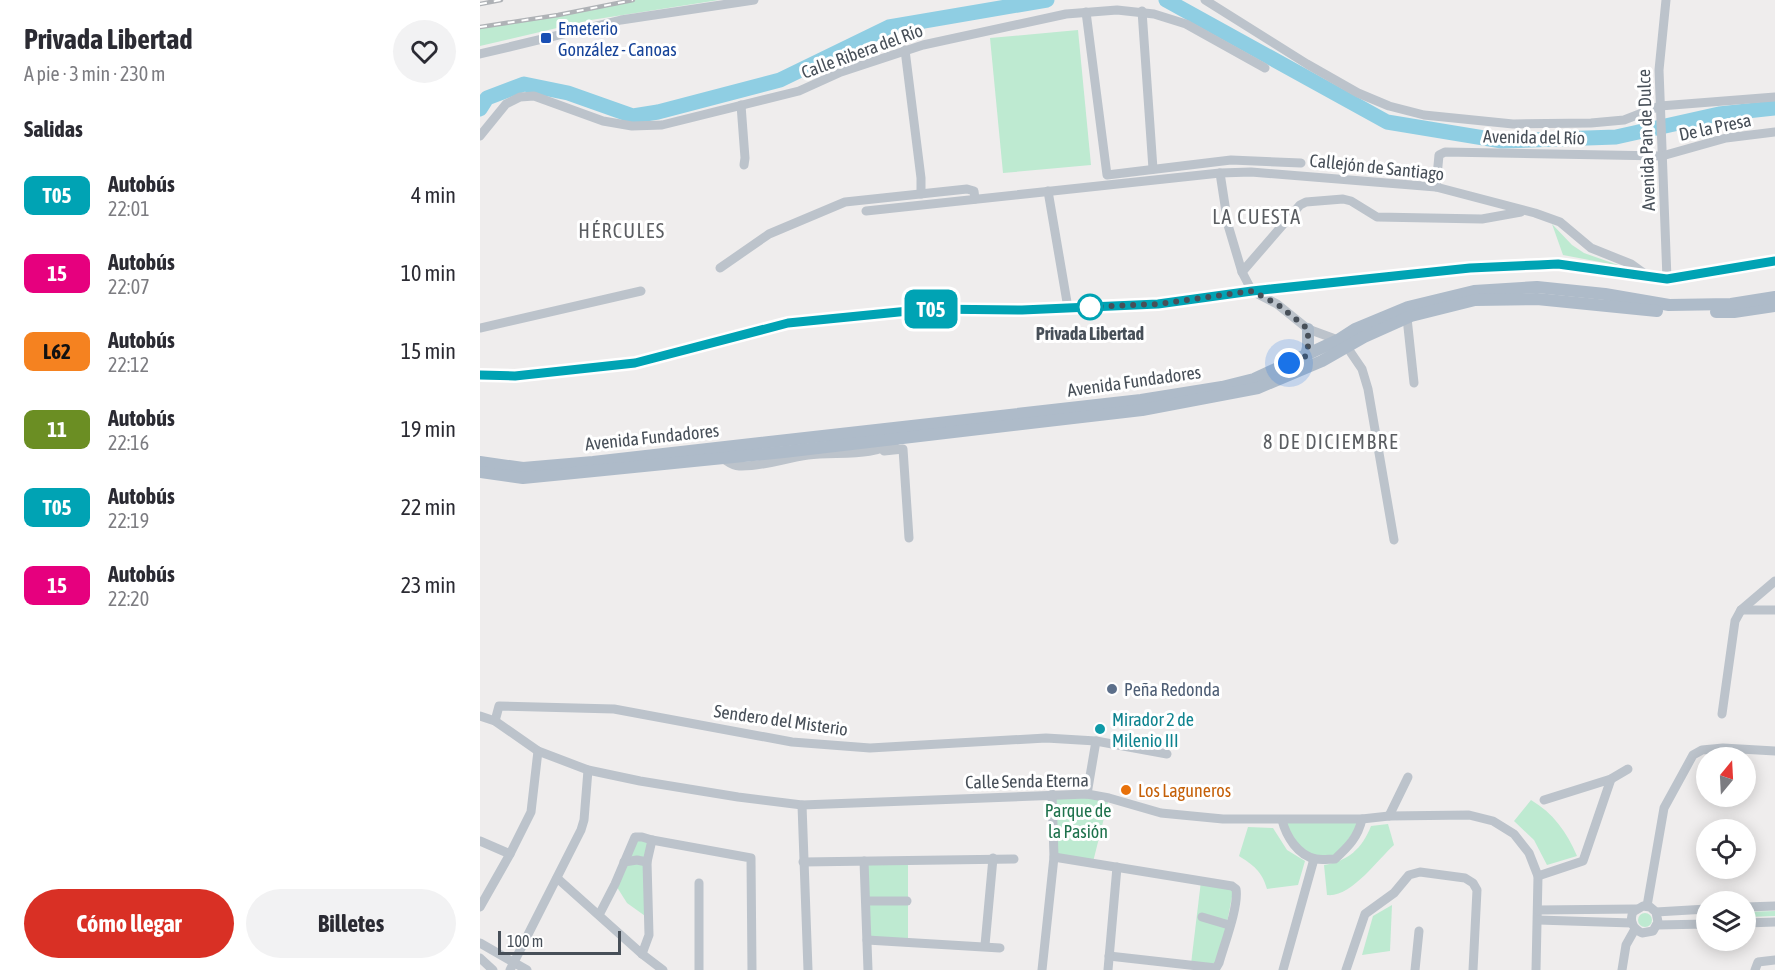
<!DOCTYPE html>
<html lang="es">
<head>
<meta charset="utf-8">
<style>
  body { margin:0; font-family:"Asap Condensed",sans-serif; background:#f2f2f3; color:#2b2b33; height:100vh; display:flex; flex-direction:column; font-size:22px; white-space:nowrap }
  * { box-sizing:border-box; margin:0 }
  p { font-size:20px; color:#7c7c81 }
  .icon { flex:none; width:33px; height:33px; fill:none; stroke:currentColor; stroke-width:2; stroke-linecap:round; stroke-linejoin:round }
  .map { position:relative; flex:1; overflow:hidden }
  .drawer { display:flex; flex-direction:column; background:#fff; width:480px }
  .drawer>* { flex:none }
  .badge { padding:0 12px; border-radius:9px; font-size:21px; line-height:39px }
  .needle { width:39px; rotate:18deg }
  .tools { position:absolute; left:1216px; top:747px; display:grid; gap:12px }
  .tools a { display:grid; place-items:center; width:60px; height:60px; border-radius:50%; background:#fff; box-shadow:0 3px 15px #0003; font-size:30px }
  .scale { position:absolute; left:18px; bottom:15px; width:123px; box-sizing:border-box; padding-left:6px; border:3px solid #474f58; border-top:0; font-size:16px; line-height:21px; white-space:nowrap; color:#474f58; -webkit-text-stroke:4px #fff; paint-order:stroke }
  .you { position:absolute; width:30px; height:30px; margin:-15px; border:4px solid #fff; border-radius:50%; background:#1a73e8; box-shadow:0 0 0 9px #1a73e833 }
  .map>.badge { position:absolute; translate:-50% -50%; box-shadow:0 0 0 3px #fff }
  h2 { padding:0 24px; font-size:22px; line-height:54px }
  .round { display:grid; place-items:center; flex:none; width:63px; height:63px; border-radius:32px; background:#f2f2f3 }
  .headline { display:flex; align-items:center; justify-content:space-between; height:102px; padding:0 24px }
  h1 { font-size:28px; font-weight:700; line-height:45px }
  .cta { display:flex; gap:12px; margin-top:auto; padding:12px 24px }
  .cta a { flex:1; height:69px; border-radius:36px; background:#d93025; color:#fff; font-size:24px; font-weight:700; line-height:69px; text-align:center }
  .cta a+a { background:#f2f2f3; color:#2b2b33 }
  ul { padding:0; list-style:none }
  li { display:flex; align-items:center; gap:18px; height:78px; padding:0 24px }
  li div { flex:1 }
  li b { display:block; font-size:22px }
  li em { font-style:normal }
  li .badge { min-width:66px; font-weight:700; text-align:center }
  main { display:flex; flex:1; min-height:0 }
  .map>svg:first-child { display:block }
  .green { fill:#beead1 }
  .lines { fill:none; stroke-linecap:round; stroke-linejoin:round }
  .river { stroke:#8fcee3; stroke-width:15 }
  .minor { stroke:#bcc3cb; stroke-width:9 }
  .major { stroke:#aebbc9; stroke-width:12 }
  .rail-casing { stroke:#afb2b6; stroke-width:4.5 }
  .rail { stroke:#fff; stroke-width:2; stroke-dasharray:7; stroke-linecap:butt }
  .line-casing { stroke:#fff; stroke-width:14 }
  .line { stroke:#00a3b4; stroke-width:9 }
  .walk { stroke:#474f58; stroke-width:6; stroke-dasharray:0 10.8 }
  .transit-dot { fill:#1a4fb4; stroke:#fff; stroke-width:2 }
  .stop-dot { fill:#fff; stroke:#00a3b4; stroke-width:3 }
  .service-dot { fill:#5c6f8a; stroke:#fff; stroke-width:2 }
  .culture-dot { fill:#0f9aa8; stroke:#fff; stroke-width:2 }
  .food-dot { fill:#e8710a; stroke:#fff; stroke-width:2 }
  .labels { text-anchor:middle; dominant-baseline:central; stroke-width:6; stroke-linejoin:round; paint-order:stroke }
  .transit-label { font-size:18px; fill:#164399; stroke:#fff; text-anchor:start }
  .street-label { font-size:18px; fill:#474f58; stroke:#fff }
  .stop-label { font-size:18px; font-weight:bold; fill:#474f58; stroke:#fff }
  .service-label { font-size:18px; fill:#4e5e75; stroke:#fff; text-anchor:start }
  .culture-label { font-size:18px; fill:#0d838f; stroke:#fff; text-anchor:start }
  .food-label { font-size:18px; fill:#c56008; stroke:#fff; text-anchor:start }
  .park-label { font-size:18px; fill:#1e724c; stroke:#fff }
  .neighbourhood-label { font-size:20px; letter-spacing:1.5px; fill:#5a5d61; stroke:#fff }
</style>
</head>
<body>
<main>
<section class="drawer">
<div class="headline"><div><h1>Privada Libertad</h1><p>A pie · 3 min · 230 m</p></div><a class="round"><svg class="icon" aria-label="heart" viewBox="0 0 24 24"><path d="M12 20l-8-8c-3-5 5-10 8-4 3-6 11-1 8 4z"/></svg></a></div>
<h2>Salidas</h2>
<ul>
<li><span class="badge" style="background:#00a3b4;color:#fff">T05</span><div><b>Autobús</b><p>22:01</p></div><em>4 min</em></li>
<li><span class="badge" style="background:#e6007e;color:#fff">15</span><div><b>Autobús</b><p>22:07</p></div><em>10 min</em></li>
<li><span class="badge" style="background:#f58220;color:#111">L62</span><div><b>Autobús</b><p>22:12</p></div><em>15 min</em></li>
<li><span class="badge" style="background:#6b8e23;color:#fff">11</span><div><b>Autobús</b><p>22:16</p></div><em>19 min</em></li>
<li><span class="badge" style="background:#00a3b4;color:#fff">T05</span><div><b>Autobús</b><p>22:19</p></div><em>22 min</em></li>
<li><span class="badge" style="background:#e6007e;color:#fff">15</span><div><b>Autobús</b><p>22:20</p></div><em>23 min</em></li>
</ul>
<div class="cta"><a>Cómo llegar</a><a>Billetes</a></div>
</section>
<div class="map">
<svg width="1295" height="970" viewBox="0 0 1295 970">
  <rect width="100%" height="100%" fill="#efeded"/>
  <g class="green">
    <polygon points="156,0 239,0 111,20 0,46 0,27"/>
    <polygon points="598,30 611,165 523,173 510,38"/>
    <polygon points="1072,224 1092,245 1104,253 1141,266 1083,255"/>
    <polygon points="572,794 629,798 613,862 574,857"/>
    <path d="M1051,800c22,13 36,32 46,56l-30,9 -13,-25 -20,-19z"/>
    <path d="M882,819l-27,40c-36,1 -38,-8 -53,-39z"/>
    <path d="M908,824l6,21c-16,14 -43,53 -67,50l-3,-30c24,-4 38,-16 47,-39z"/>
    <path d="M768,827l25,1 14,22 18,11 -7,24 -31,4c-5,-18 -14,-24 -28,-33z"/>
    <polygon points="172,840 168,918 147,903 135,884 152,841"/>
    <polygon points="428,864 428,939 389,937 387,865"/>
    <polygon points="721,881 754,887 739,963 711,964"/>
    <polygon points="912,905 910,951 882,955 893,916"/>
    <polygon points="1295,911 1295,916 1266,917 1266,912"/>
    <circle cx="1165" cy="920" r="7"/>
  </g>
  <g class="lines">
    <g class="river">
      <polyline points="686,0 907,122 1022,141 1107,138 1136,137 1239,114 1295,108"/>
      <polyline points="0,109 7,98 44,84 88,93 153,116 178,112 300,80 409,27 567,0"/>
    </g>
    <g class="minor">
      <polyline points="725,0 827,64 878,93 909,106 944,115 1033,124 1111,123 1144,120 1180,106 1295,97"/>
      <polyline points="1186,0 1179,70 1187,279"/>
      <polyline points="662,11 673,169"/>
      <polyline points="606,12 627,175 751,160 821,163"/>
      <polyline points="425,50 441,178 441,194"/>
      <polyline points="0,54 141,20 274,0"/>
      <polyline points="261,105 265,158 264,165"/>
      <polyline points="0,136 26,104 40,97 54,96 123,121 152,126 182,125 319,91 361,72 443,45 586,14 637,10 674,14 706,24 785,68"/>
      <polyline points="740,173 748,225 762,272 772,291 797,304 828,329 858,340 867,347 882,369 888,389 914,540"/>
      <polyline points="956,187 959,155 965,152 1182,156 1246,138 1295,132"/>
      <polyline points="568,191 588,308"/>
      <polyline points="386,211 740,173 771,172 956,187 1055,213 1080,222 1111,248 1151,264 1169,277"/>
      <polyline points="240,268 289,234 365,202 487,189 494,191 495,199"/>
      <polyline points="762,272 820,205 826,202 863,199 871,201 897,217 1002,219 1041,212"/>
      <polyline points="927,318 934,383"/>
      <polyline points="0,328 161,291"/>
      <polyline points="0,375 35,376 155,363 308,323 449,309 542,310 678,304 772,291 990,268 1058,265 1078,264 1187,279 1295,261"/>
      <polyline points="404,451 423,449 429,538"/>
      <path d="M242,458c5,3 10,8 17,8 24,1 46,-8 69,-11 31,-4 65,4 91,-16"/>
      <polyline points="1261,610 1295,610"/>
      <polyline points="1242,714 1255,621 1261,610 1295,581"/>
      <polyline points="0,716 15,721 58,751 108,770 160,781 258,797 322,805 607,794 629,798 681,813 743,819 882,819 909,816 989,815 1013,821 1034,834 1049,853 1058,876 1056,970"/>
      <polyline points="15,721 19,706 134,709 312,742 390,748 566,738 616,741 687,754"/>
      <polyline points="607,794 616,741"/>
      <polyline points="1064,800 1131,779 1148,769"/>
      <polyline points="322,805 328,970"/>
      <polyline points="909,816 928,777"/>
      <path d="M802,820c4,16 16,36 34,39 6,1 13,0 19,0 14,-13 23,-22 27,-40"/>
      <polyline points="0,841 30,854"/>
      <path d="M574,857l178,29 4,3c3,17 -12,56 -17,74l-3,5 -107,-12"/>
      <polyline points="384,861 388,970"/>
      <polyline points="144,862 157,860 167,862"/>
      <polyline points="323,862 534,859"/>
      <polyline points="1058,876 1103,861 1131,779"/>
      <polyline points="77,878 162,954 183,970"/>
      <polyline points="219,883 219,970"/>
      <polyline points="386,901 427,901"/>
      <polyline points="1167,906 1184,808 1213,755 1222,750 1243,748 1295,751"/>
      <polyline points="0,907 30,854 51,812 58,751"/>
      <polyline points="1266,907 1295,906"/>
      <polyline points="1058,910 1156,909"/>
      <path d="M1176,912l2,10 -5,9 -11,2c-9,-4 -13,-12 -9,-21l10,-6 7,1 6,5 51,-3"/>
      <polyline points="119,915 135,884 155,837 162,837 172,840 271,858 272,970"/>
      <polyline points="722,917 749,925"/>
      <polyline points="1058,920 1152,923"/>
      <polyline points="1266,923 1295,922"/>
      <polyline points="1177,925 1227,924"/>
      <polyline points="387,940 520,948"/>
      <polyline points="0,943 47,970"/>
      <polyline points="505,945 513,858"/>
      <polyline points="162,954 169,935 167,862 172,840"/>
      <polyline points="0,958 13,970"/>
      <polyline points="30,970 101,830 104,820 108,770"/>
      <polyline points="562,970 574,857 572,794"/>
      <polyline points="628,970 637,867"/>
      <polyline points="803,970 834,859"/>
      <polyline points="866,970 885,914 914,893 929,875 940,872 985,878 993,883 997,890 993,970"/>
      <polyline points="935,970 939,931"/>
      <polyline points="1142,970 1146,945 1155,929"/>
      <polyline points="1275,970 1278,962 1295,960"/>
    </g>
    <g class="major">
      <polyline points="1236,312 1254,312 1295,306"/>
      <polyline points="826,356 828,347 828,329"/>
      <polyline points="0,462 43,468 113,462 661,400 742,387 774,379 858,340 875,329 928,307 994,291 1057,287 1125,294 1189,305 1251,304 1295,297"/>
      <polyline points="0,472 43,478 114,471 304,452 662,410 778,388 842,361 884,337 931,316 995,300 1057,299 1177,311"/>
    </g>
    <defs>
      <g id="rail">
        <polyline points="0,4 21,0"/>
        <polyline points="0,27 78,15 153,0"/>
      </g>
    </defs>
    <use href="#rail" class="rail-casing"/>
    <use href="#rail" class="rail"/>
  </g>
  <g class="lines">
    <defs>
      <polyline id="line" points="0,375 35,376 155,363 308,323 449,309 542,310 678,304 772,291 990,268 1058,265 1078,264 1187,279 1295,261"/>
    </defs>
    <use href="#line" class="line-casing"/>
    <use href="#line" class="line"/>
    <polyline class="walk" points="610,307 678,304 772,291 797,304 828,329 828,346 826,356 809,363"/>
  </g>
  <rect class="transit-dot" x="60" y="32" width="12" height="12" rx="3"/>
  <circle class="stop-dot" cx="610" cy="307" r="12"/>
  <circle class="service-dot" cx="632" cy="689" r="6"/>
  <circle class="culture-dot" cx="620" cy="729" r="6"/>
  <circle class="food-dot" cx="646" cy="790" r="6"/>
  <g class="labels">
    <g class="transit-label">
      <text x="78" y="28">Emeterio<tspan x="78" dy="21">González - Canoas</tspan></text>
    </g>
    <g class="street-label">
      <text transform="translate(382 51) rotate(-20)">Calle Ribera del Río</text>
      <text transform="translate(1235 127) rotate(-12)">De la Presa</text>
      <text transform="translate(1054 137) rotate(1)">Avenida del Río</text>
      <text transform="translate(1166 140) rotate(-92)">Avenida Pan de Dulce</text>
      <text transform="translate(897 167) rotate(6)">Callejón de Santiago</text>
      <text transform="translate(654 381) rotate(-8)">Avenida Fundadores</text>
      <text transform="translate(172 437) rotate(-6)">Avenida Fundadores</text>
      <text transform="translate(301 720) rotate(8)">Sendero del Misterio</text>
      <text transform="translate(547 781) rotate(-1)">Calle Senda Eterna</text>
    </g>
    <g class="stop-label">
      <text x="610" y="333">Privada Libertad</text>
    </g>
    <g class="service-label">
      <text x="644" y="689">Peña Redonda</text>
    </g>
    <g class="culture-label">
      <text x="632" y="719">Mirador 2 de<tspan x="632" dy="21">Milenio III</tspan></text>
    </g>
    <g class="food-label">
      <text x="658" y="790">Los Laguneros</text>
    </g>
    <g class="park-label">
      <text x="598" y="810">Parque de<tspan x="598" dy="21">la Pasión</tspan></text>
    </g>
    <g class="neighbourhood-label">
      <text x="777" y="216">LA CUESTA</text>
      <text x="142" y="230">HÉRCULES</text>
      <text x="851" y="441">8 DE DICIEMBRE</text>
    </g>
  </g>
</svg>
<div class="tools">
<a><svg class="needle" viewBox="-14 -14 28 28"><path d="M0-13l5 13h-10z" fill="#e53935"/><path d="M0 13l5-13h-10z" fill="#7c7c81"/></svg></a>
<a><svg class="icon" aria-label="locate" viewBox="0 0 24 24"><circle cx="12" cy="12" r="6"/><path d="M12 2v4M12 18v4M2 12h4M18 12h4"/></svg></a>
<a><svg class="icon" aria-label="layers" viewBox="0 0 24 24"><path d="M12 4l9 5-9 5-9-5zM3 14l9 5 9-5"/></svg></a>
</div>
<div class="scale">100 m</div>
<div class="you" style="left:809px;top:363px"></div>
<b class="badge" style="left:451px;top:309px;background:#00a3b4;color:#fff">T05</b>
</div>
</main>
</body>
</html>
